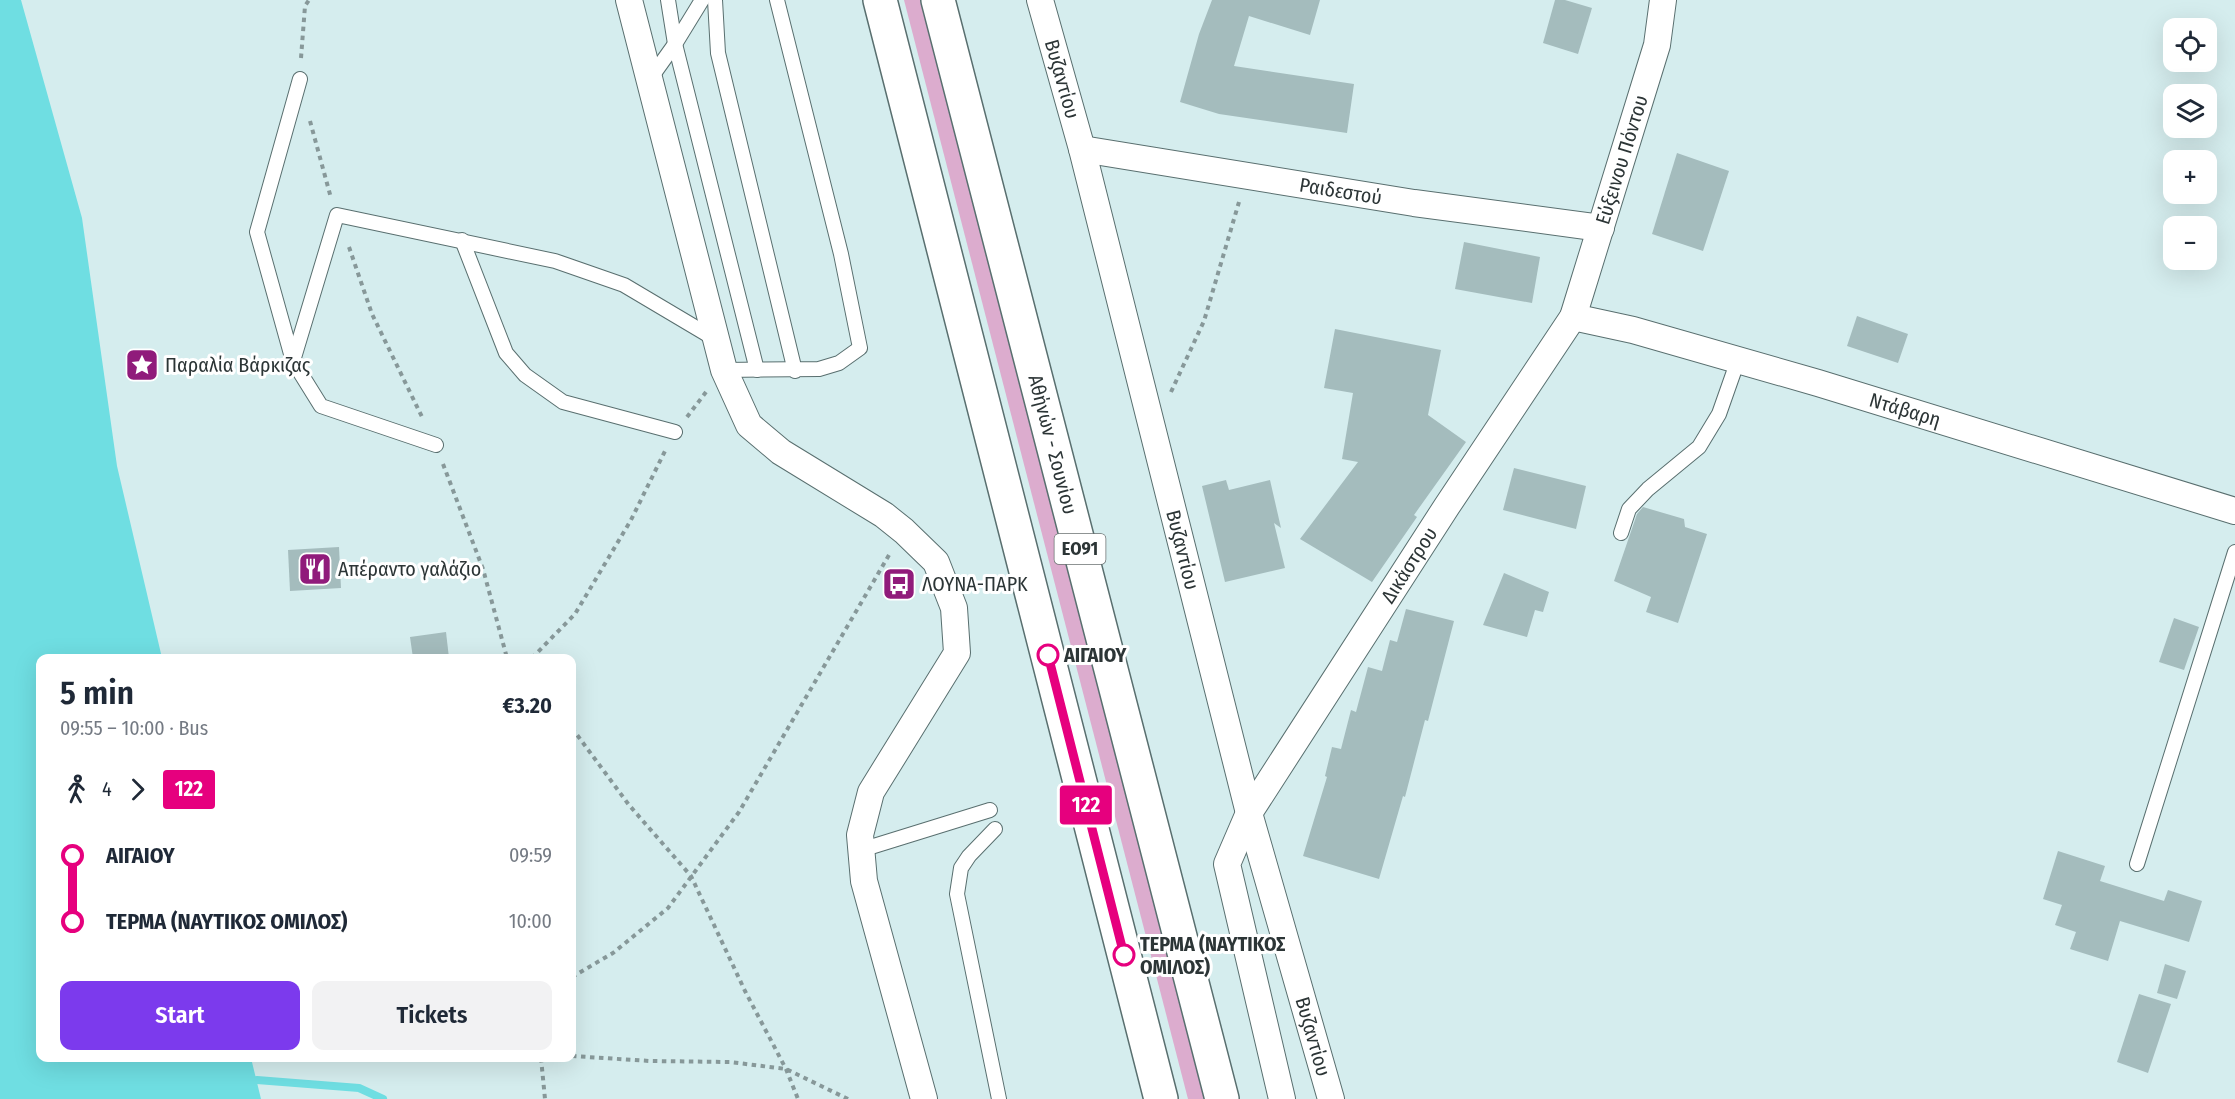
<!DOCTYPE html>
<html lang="en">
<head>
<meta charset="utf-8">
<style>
  body { margin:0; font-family:"Fira Sans Condensed",sans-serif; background:#f2f2f3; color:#1f2937; height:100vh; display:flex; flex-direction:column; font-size:22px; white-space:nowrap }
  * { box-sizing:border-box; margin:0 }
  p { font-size:20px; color:#747a83 }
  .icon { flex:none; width:33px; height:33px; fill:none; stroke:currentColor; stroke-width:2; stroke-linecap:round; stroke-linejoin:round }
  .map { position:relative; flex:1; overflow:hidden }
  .panel { position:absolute; left:36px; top:654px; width:540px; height:408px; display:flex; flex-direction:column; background:#fff; border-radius:12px; box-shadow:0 6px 24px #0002 }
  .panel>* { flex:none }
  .badge { padding:0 12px; border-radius:4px; font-size:21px; line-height:39px }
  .tools { position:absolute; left:2163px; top:18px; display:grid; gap:12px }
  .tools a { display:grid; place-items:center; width:54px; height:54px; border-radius:12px; background:#fff; box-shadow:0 6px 24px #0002; font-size:30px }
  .map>.badge { position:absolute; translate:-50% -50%; box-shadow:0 0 0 3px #fff }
  .legs { display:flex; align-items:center; gap:9px; height:66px; padding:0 24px; font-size:20px }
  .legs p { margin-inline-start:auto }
  .overview { display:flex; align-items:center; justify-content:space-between; height:102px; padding:0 24px }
  h1 { font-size:33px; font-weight:600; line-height:45px }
  .action { display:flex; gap:12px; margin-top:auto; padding:12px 24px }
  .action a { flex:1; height:69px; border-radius:12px; background:#7c3aed; color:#fff; font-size:24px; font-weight:600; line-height:69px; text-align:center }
  .action a+a { background:#f2f2f3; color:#1f2937 }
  ul { padding:0 24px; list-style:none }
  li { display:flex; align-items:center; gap:21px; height:66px; font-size:22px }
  li i { display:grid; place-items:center; width:9px; height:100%; margin:0 8px; background:currentColor }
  li i::after { content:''; width:15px; height:15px; margin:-8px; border:4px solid; border-radius:50%; background:#fff }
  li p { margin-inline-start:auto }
  li:first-child i { background:linear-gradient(#0000 50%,currentColor 0) }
  li:last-child i { background:linear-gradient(currentColor 50%,#0000 0) }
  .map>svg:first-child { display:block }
  .green { fill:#dcacce }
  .water { fill:#6fdee2 }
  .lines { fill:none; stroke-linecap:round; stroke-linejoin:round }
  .stream { stroke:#6fdee2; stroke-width:8 }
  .building { fill:#a4bcbd }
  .service-casing { stroke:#596f6f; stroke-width:16 }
  .minor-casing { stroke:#596f6f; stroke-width:28 }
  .primary-casing { stroke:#596f6f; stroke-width:36 }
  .path { stroke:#879899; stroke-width:4; stroke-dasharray:4.5 4.5; stroke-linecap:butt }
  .service { stroke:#fff; stroke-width:14 }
  .minor { stroke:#fff; stroke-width:26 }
  .primary { stroke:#fff; stroke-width:33 }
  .line-1-casing { stroke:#fff; stroke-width:14 }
  .line-1 { stroke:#e6007e; stroke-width:9 }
  .stop-1-dot { fill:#fff; stroke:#e6007e; stroke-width:3 }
  .labels { text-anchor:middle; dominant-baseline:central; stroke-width:6; stroke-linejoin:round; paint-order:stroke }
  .shield { fill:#fff; stroke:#6b7272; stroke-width:1.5 }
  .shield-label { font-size:18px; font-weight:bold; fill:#2c3536 }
  .street-label { font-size:20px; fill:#2c3536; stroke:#fff }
  .poi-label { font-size:20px; fill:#2c3536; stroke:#fff; text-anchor:start }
  .stop-label { font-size:20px; font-weight:bold; fill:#2c3536; stroke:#fff; text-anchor:start }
</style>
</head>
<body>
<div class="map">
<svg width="2235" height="1099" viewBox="0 0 2235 1099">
  <rect width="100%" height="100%" fill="#d5edee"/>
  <polygon class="green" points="904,0 920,0 1204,1099 1188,1099"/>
  <polygon class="water" points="0,0 21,0 82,218 117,466 162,658 40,658 40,1058 251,1058 261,1099 0,1099"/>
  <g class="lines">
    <polyline class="stream" points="257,1080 359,1088 383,1099"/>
  </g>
  <g class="building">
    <polygon points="1212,0 1320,0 1310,35 1249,16 1234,66 1354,84 1347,133 1219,114 1180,102 1199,34"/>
    <polygon points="1555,0 1565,0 1592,8 1578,54 1543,43"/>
    <polygon points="1677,153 1729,171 1703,251 1652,234"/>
    <polygon points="1464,242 1540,257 1532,303 1455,289"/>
    <polygon points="1857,316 1908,334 1898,363 1847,346"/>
    <polygon points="1335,329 1441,350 1428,415 1466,442 1414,515 1417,517 1372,582 1300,539 1358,462 1342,459 1353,393 1324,388"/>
    <polygon points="1514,468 1586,486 1576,529 1503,510"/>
    <polygon points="1226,480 1229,490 1270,480 1281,528 1274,523 1285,568 1225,582 1202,486"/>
    <polygon points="1643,507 1684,519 1685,527 1707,534 1678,623 1646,612 1651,597 1614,581 1637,514"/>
    <polygon points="339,547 341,588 290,591 288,550"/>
    <polygon points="1504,573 1549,592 1543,612 1535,610 1527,637 1483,625"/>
    <polygon points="1406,609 1454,621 1428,721 1425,720 1405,797 1403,796 1379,879 1303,856 1327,777 1325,776 1332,747 1341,749 1351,710 1356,712 1368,667 1382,671 1390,640 1397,642"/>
    <polygon points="2174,618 2199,627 2184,670 2159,662"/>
    <polygon points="446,632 449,658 413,658 410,637"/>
    <polygon points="2058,851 2105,866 2100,881 2164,901 2168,890 2202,901 2189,942 2120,921 2108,961 2070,949 2076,932 2055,925 2062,905 2043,899"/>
    <polygon points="2165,964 2186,971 2177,999 2157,993"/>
    <polygon points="2139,994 2171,1004 2148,1073 2117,1062"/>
  </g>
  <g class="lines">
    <defs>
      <g id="service">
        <polyline points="668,0 675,44 757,370"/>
        <polyline points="715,0 718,53 795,371"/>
        <polyline points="300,79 257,232 293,361 321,406 436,445"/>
        <polyline points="650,79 675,44 702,0"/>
        <polyline points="462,240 506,353 525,375 563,402 675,432"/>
        <polyline points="293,361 337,215 555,261 624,285 715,339"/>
        <polyline points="724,370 819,369 839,363 860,348 841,254 777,0"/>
        <polyline points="1621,533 1629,509 1648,489 1699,447 1719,414 1738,360"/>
        <polyline points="995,829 969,856 961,868 957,894 999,1099"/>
        <polyline points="861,850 990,810"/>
        <polyline points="2137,864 2235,552"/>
      </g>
      <g id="minor">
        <polyline points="629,0 724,370 749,425 781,452 884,515 904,531 936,562 954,608 957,653 871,792 860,835 864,881 924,1099"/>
        <path id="s1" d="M1040,0l42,149 167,664 82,286"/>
        <path id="s2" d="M1082,149l332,54 187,25"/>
        <path id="s3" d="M1573,317l60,13 185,53 417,128"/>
        <path id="s4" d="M1282,1099l-55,-235 22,-51 198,-307 126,-189 84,-272 6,-45"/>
      </g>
      <g id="primary">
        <polyline points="880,0 1161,1099"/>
        <path id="s5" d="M938,0l284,1099"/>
      </g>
    </defs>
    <use href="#service" class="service-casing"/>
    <use href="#minor" class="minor-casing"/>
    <use href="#primary" class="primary-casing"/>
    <g class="path">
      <polyline points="301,58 305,6 309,0"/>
      <polyline points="310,121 331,198"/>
      <polyline points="349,247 372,314 423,419"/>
      <polyline points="1171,392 1204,321 1239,202"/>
      <polyline points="687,417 706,392"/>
      <polyline points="443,464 483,569 507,658"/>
      <polyline points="532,658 575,614 631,520 665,451"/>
      <polyline points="572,728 629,805 691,876 745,991 786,1069 798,1099"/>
      <polyline points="572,977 613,953 668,908 739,812 889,555"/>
      <polyline points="572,1056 650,1061 730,1062 786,1069 848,1099"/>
      <polyline points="541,1058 545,1099"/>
    </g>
    <use href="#service" class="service"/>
    <use href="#minor" class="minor"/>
    <use href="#primary" class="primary"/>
  </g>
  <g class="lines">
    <defs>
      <polyline id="line-1" points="1048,655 1124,955"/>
    </defs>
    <use href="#line-1" class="line-1-casing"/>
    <use href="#line-1" class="line-1"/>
  </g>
  <defs>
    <symbol id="sight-square" viewBox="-11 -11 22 22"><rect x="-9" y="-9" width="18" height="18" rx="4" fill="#901b7b" stroke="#fff"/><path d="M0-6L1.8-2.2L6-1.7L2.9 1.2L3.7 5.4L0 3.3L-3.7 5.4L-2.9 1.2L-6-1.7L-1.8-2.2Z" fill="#fff"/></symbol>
    <symbol id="restaurant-square" viewBox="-11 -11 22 22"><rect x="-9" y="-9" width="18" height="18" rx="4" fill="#901b7b" stroke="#fff"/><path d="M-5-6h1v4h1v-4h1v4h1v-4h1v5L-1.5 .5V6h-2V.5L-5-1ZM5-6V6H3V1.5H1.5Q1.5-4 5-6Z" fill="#fff"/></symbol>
    <symbol id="bus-square" viewBox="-11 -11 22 22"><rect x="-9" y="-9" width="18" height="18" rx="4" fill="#901b7b" stroke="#fff"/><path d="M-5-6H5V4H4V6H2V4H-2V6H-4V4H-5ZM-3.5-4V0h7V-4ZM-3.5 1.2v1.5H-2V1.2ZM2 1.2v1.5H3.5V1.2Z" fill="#fff"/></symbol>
  </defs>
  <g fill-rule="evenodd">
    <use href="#sight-square" x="123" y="346" width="38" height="38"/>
    <use href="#restaurant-square" x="296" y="550" width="38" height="38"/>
    <use href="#bus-square" x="880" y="565" width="38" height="38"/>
  </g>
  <g class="stop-1-dot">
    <circle cx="1048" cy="655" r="10"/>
    <circle cx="1124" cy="955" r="10"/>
  </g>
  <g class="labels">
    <rect class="shield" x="1054.5" y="534" width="51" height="30" rx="4.5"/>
    <g class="shield-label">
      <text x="1080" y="549">ΕΟ91</text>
    </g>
    <g class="street-label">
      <text stroke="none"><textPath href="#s1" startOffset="82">Βυζαντίου</textPath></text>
      <text stroke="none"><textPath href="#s4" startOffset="1054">Εύξεινου Πόντου</textPath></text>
      <text stroke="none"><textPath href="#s2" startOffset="262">Ραιδεστού</textPath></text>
      <text stroke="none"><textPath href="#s3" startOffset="345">Ντάβαρη</textPath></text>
      <text stroke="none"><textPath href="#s5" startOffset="459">Αθήνών - Σουνίου</textPath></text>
      <text stroke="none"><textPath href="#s1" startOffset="568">Βυζαντίου</textPath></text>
      <text stroke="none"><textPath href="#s4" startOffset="592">Δικάστρου</textPath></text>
      <text stroke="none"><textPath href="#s1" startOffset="1072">Βυζαντίου</textPath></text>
    </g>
    <g class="poi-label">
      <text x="165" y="365">Παραλία Βάρκιζας</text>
      <text x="338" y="569">Απέραντο γαλάζιο</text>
      <text x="922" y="584">ΛΟΥΝΑ-ΠΑΡΚ</text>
    </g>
    <g class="stop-label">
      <text x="1064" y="655">ΑΙΓΑΙΟΥ</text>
      <text x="1140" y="944">ΤΕΡΜΑ (ΝΑΥΤΙΚΟΣ<tspan x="1140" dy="23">ΟΜΙΛΟΣ)</tspan></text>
    </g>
  </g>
</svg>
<div class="tools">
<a><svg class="icon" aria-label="locate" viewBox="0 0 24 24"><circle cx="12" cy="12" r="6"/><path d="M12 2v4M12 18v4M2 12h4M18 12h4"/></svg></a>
<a><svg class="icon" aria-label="layers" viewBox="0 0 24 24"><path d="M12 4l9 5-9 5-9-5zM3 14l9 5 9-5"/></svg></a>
<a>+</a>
<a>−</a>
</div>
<b class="badge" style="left:1086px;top:805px;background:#e6007e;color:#fff">122</b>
<section class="panel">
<div class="overview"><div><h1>5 min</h1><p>09:55 – 10:00 · Bus</p></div><b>€3.20</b></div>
<div class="legs"><svg class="icon" aria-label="walk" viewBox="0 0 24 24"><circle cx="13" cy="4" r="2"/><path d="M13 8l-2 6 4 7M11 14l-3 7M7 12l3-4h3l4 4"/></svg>4<svg class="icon" aria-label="forward" viewBox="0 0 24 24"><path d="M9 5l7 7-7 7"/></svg><b class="badge" style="background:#e6007e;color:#fff">122</b></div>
<ul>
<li><i style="color:#e6007e"></i><b>ΑΙΓΑΙΟΥ</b><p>09:59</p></li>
<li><i style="color:#e6007e"></i><b>ΤΕΡΜΑ (ΝΑΥΤΙΚΟΣ ΟΜΙΛΟΣ)</b><p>10:00</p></li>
</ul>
<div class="action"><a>Start</a><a>Tickets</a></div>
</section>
</div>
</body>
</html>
